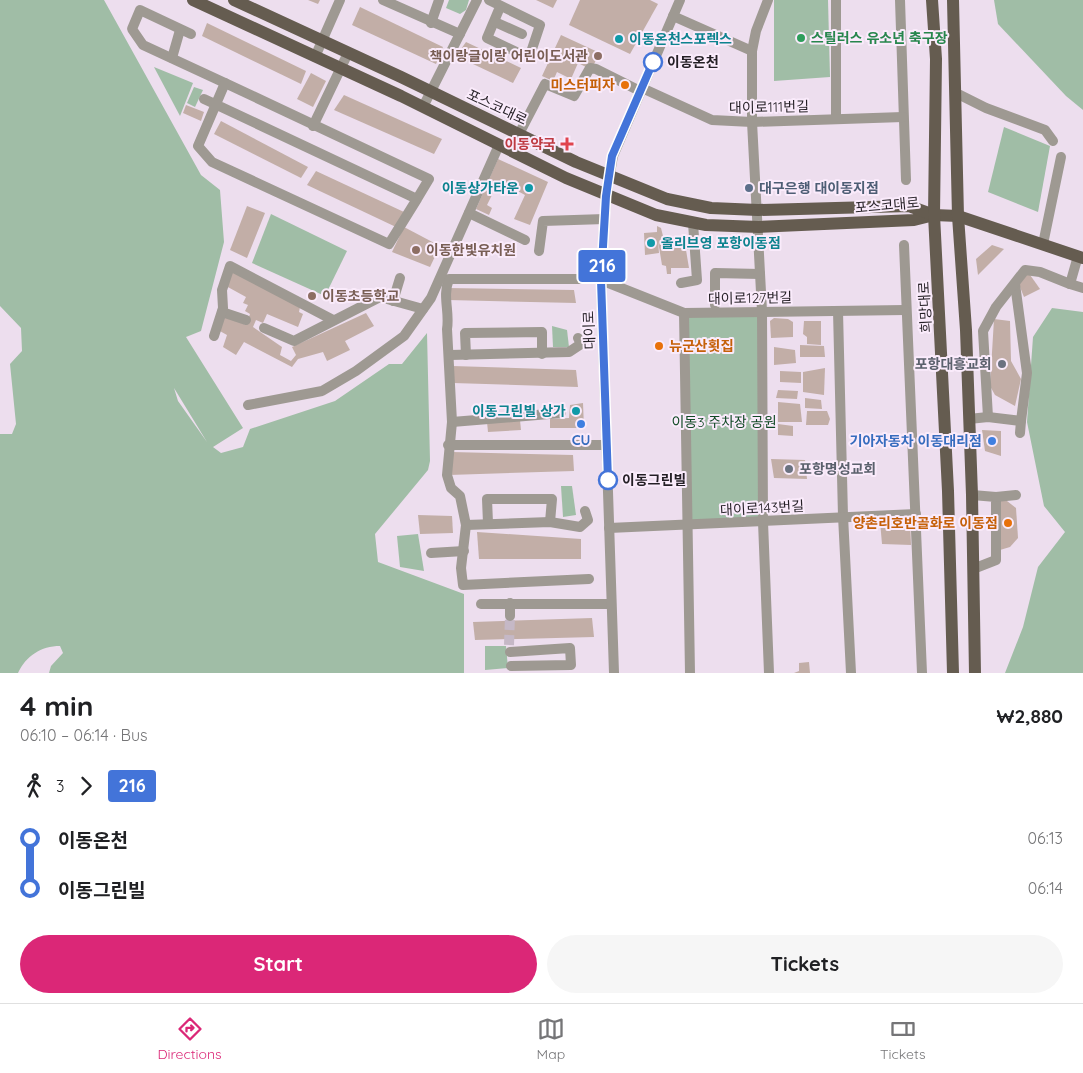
<!DOCTYPE html>
<html lang="en">
<head>
<meta charset="utf-8">
<style>
  body { margin:0; font-family:Quicksand,"Noto Sans KR",sans-serif; background:#f6f6f6; color:#202124; height:100vh; display:flex; flex-direction:column; font-size:19px; white-space:nowrap }
  * { box-sizing:border-box; margin:0 }
  p { font-size:16px; color:#757577 }
  .icon { flex:none; width:28px; height:28px; fill:none; stroke:currentColor; stroke-width:2; stroke-linecap:round; stroke-linejoin:round }
  .map { position:relative; height:673px; overflow:hidden }
  .panel { display:flex; flex-direction:column; background:#fff; flex:1 }
  .panel>* { flex:none }
  .badge { padding:0 10px; border-radius:4px; font-size:18px; line-height:32px }
  .map>.badge { position:absolute; translate:-50% -50%; box-shadow:0 0 0 2px #fff }
  .legs { display:flex; align-items:center; gap:8px; height:55px; padding:0 20px; font-size:16px }
  .legs p { margin-inline-start:auto }
  .overview { display:flex; align-items:center; justify-content:space-between; height:85px; padding:0 20px }
  h1 { font-size:28px; font-weight:700; line-height:38px }
  .primary-button { display:flex; gap:10px; margin-top:auto; padding:10px 20px }
  .primary-button a { flex:1; height:58px; border-radius:30px; background:#db2777; color:#fff; font-size:20px; font-weight:700; line-height:58px; text-align:center }
  .primary-button a+a { background:#f6f6f6; color:#202124 }
  ul { padding:0 20px; list-style:none }
  li { display:flex; align-items:center; gap:18px; height:50px; font-size:19px }
  li i { display:grid; place-items:center; width:8px; height:100%; margin:0 6px; background:currentColor }
  li i::after { content:''; width:12px; height:12px; margin:-6px; border:4px solid; border-radius:50%; background:#fff }
  li p { margin-inline-start:auto }
  li:first-child i { background:linear-gradient(#0000 50%,currentColor 0) }
  li:last-child i { background:linear-gradient(currentColor 50%,#0000 0) }
  .menu { display:flex; justify-content:space-around; align-items:center; height:70px; border-top:1px solid #e0e0e0; background:#fff; font-size:14px; color:#757577 }
  .menu a { display:grid; justify-items:center; gap:2px }
  .menu .selected { color:#db2777 }
  .map>svg:first-child { display:block }
  .green { fill:#a0bda6; fill-rule:evenodd }
  .building { fill:#c2aea7 }
  .lines { fill:none; stroke-linecap:round; stroke-linejoin:round }
  .minor-tunnel { stroke:#c5b8c6; stroke-width:10; stroke-dasharray:10 5; stroke-linecap:butt }
  .minor { stroke:#9e9992; stroke-width:10 }
  .major { stroke:#655c50; stroke-width:12 }
  .line-1-casing { stroke:#fff; stroke-width:11 }
  .line-1 { stroke:#4374d9; stroke-width:8 }
  .leisure-dot { fill:#2e9e5b; stroke:#faebfb; stroke-width:2 }
  .culture-dot { fill:#0f9aa8; stroke:#faebfb; stroke-width:2 }
  .education-dot { fill:#8d6e63; stroke:#faebfb; stroke-width:2 }
  .stop-1-dot { fill:#fff; stroke:#4374d9; stroke-width:2.5 }
  .food-dot { fill:#e8710a; stroke:#faebfb; stroke-width:2 }
  .health-dot { fill:#e0444e; stroke:#faebfb; stroke-width:2 }
  .service-dot { fill:#5c6f8a; stroke:#faebfb; stroke-width:2 }
  .worship-dot { fill:#6b7280; stroke:#faebfb; stroke-width:2 }
  .shop-dot { fill:#3f7fe0; stroke:#faebfb; stroke-width:2 }
  .labels { text-anchor:middle; dominant-baseline:central; stroke-width:4; stroke-linejoin:round; paint-order:stroke }
  .leisure-label { font-size:14px; font-weight:bold; fill:#27864d; stroke:#faebfb; text-anchor:start }
  .culture-label { font-size:14px; font-weight:bold; fill:#0d838f; stroke:#faebfb; text-anchor:start }
  .education-label { font-size:14px; font-weight:bold; fill:#785e54; stroke:#faebfb; text-anchor:start }
  .stop-label { font-size:14px; font-weight:bold; fill:#241f25; stroke:#faebfb; text-anchor:start }
  .food-label { font-size:14px; font-weight:bold; fill:#c56008; stroke:#faebfb; text-anchor:end }
  .street-label { font-size:14px; fill:#241f25; stroke:#faebfb }
  .health-label { font-size:14px; font-weight:bold; fill:#be3a42; stroke:#faebfb; text-anchor:end }
  .service-label { font-size:14px; font-weight:bold; fill:#4e5e75; stroke:#faebfb; text-anchor:start }
  .worship-label { font-size:14px; font-weight:bold; fill:#5b616d; stroke:#faebfb; text-anchor:end }
  .park-label { font-size:14px; fill:#104924; stroke:#faebfb }
  .shop-label { font-size:14px; font-weight:bold; fill:#366cbe; stroke:#faebfb }
</style>
</head>
<body>
<div class="map">
<svg width="1083" height="673" viewBox="0 0 1083 673">
  <rect width="100%" height="100%" fill="#eddeee"/>
  <g class="green">
    <path d="M0,0h104l97,175 19,15 4,52 -23,89 -15,6 57,91 -30,19 8,6 22,-6 7,-18 85,-28 54,-37h13l25,-31 3,128 -2,9 -53,64 3,28 86,32v79h-415l2,-7 12,-13 -3,-7c-19,0 -34,10 -42,27h-18v-239h12l4,-10 -6,-60 12,-13 -1,-23 -21,-22zM174,388l33,54 -29,-41z"/>
    <polygon points="449,0 469,0 466,10 460,14 446,8"/>
    <polygon points="774,0 828,0 830,77 774,81"/>
    <polygon points="994,0 1083,0 1083,110 1066,96 998,24"/>
    <polygon points="154,67 193,83 180,116"/>
    <polygon points="194,87 203,90 195,107 187,103"/>
    <polygon points="1004,127 1050,146 1038,212 988,192"/>
    <polygon points="271,214 347,251 325,296 252,263"/>
    <polygon points="1052,308 1083,312 1083,673 1005,673 1023,627 1038,567 1065,532 1044,506 1027,422 1033,337"/>
    <polygon points="762,311 763,522 686,525 684,313"/>
    <polygon points="552,326 567,330 569,347 553,347"/>
    <polygon points="561,486 572,486 576,515 563,517"/>
    <polygon points="418,534 424,571 400,567 397,536"/>
    <polygon points="485,646 506,646 508,668 485,670"/>
  </g>
  <g class="building">
    <polygon points="308,0 320,0 318,4"/>
    <polygon points="536,0 557,0 553,8"/>
    <polygon points="580,0 650,0 658,4 630,54 569,25"/>
    <polygon points="360,7 443,47 436,64 352,25"/>
    <polygon points="207,23 306,71 301,84 202,36"/>
    <polygon points="561,35 600,53 594,64 586,67 578,63 571,79 557,72 553,81 542,76"/>
    <polygon points="466,42 521,68 513,83 456,56"/>
    <polygon points="311,73 326,81 313,107 297,99"/>
    <polygon points="344,95 442,139 434,154 334,110"/>
    <polygon points="186,105 204,112 201,121 183,113"/>
    <polygon points="221,121 308,167 301,178 214,134"/>
    <polygon points="498,159 548,182 530,225 514,219 525,195 499,181 487,205 492,208 489,215 476,209"/>
    <polygon points="316,171 404,212 396,227 307,185"/>
    <polygon points="247,206 265,213 247,258 230,250"/>
    <polygon points="657,226 661,228 663,236 667,238 687,236 690,238 691,249 686,250 689,268 671,268 671,274 667,274 666,266 662,265 658,241 659,253 645,255 644,233 657,232"/>
    <polygon points="404,227 440,246 430,267 392,252"/>
    <polygon points="992,245 1004,249 978,275 976,259"/>
    <polygon points="231,271 300,307 299,312 303,314 298,327 267,314 263,323 256,320 253,327 282,347 280,355 291,361 296,355 292,347 366,313 374,326 345,341 350,350 327,361 323,352 298,359 292,367 244,342 236,355 223,347 227,335 218,330 224,315 246,325 250,314 245,311 248,305 243,303 246,297 226,286"/>
    <polygon points="1028,272 1040,289 1024,297 1018,282"/>
    <polygon points="447,288 574,290 576,303 448,300"/>
    <polygon points="774,318 788,319 793,322 793,337 771,338 770,321"/>
    <polygon points="994,319 1010,321 1011,361 1021,379 1015,406 995,395 990,386"/>
    <polygon points="804,321 821,321 821,345 807,344 807,337 803,334"/>
    <polygon points="800,345 824,346 825,357 800,357"/>
    <polygon points="774,347 795,350 796,363 774,365"/>
    <polygon points="452,366 576,370 578,387 453,383"/>
    <polygon points="825,368 824,395 803,392 803,372"/>
    <polygon points="780,371 801,372 801,383 780,382"/>
    <polygon points="778,390 798,391 797,399 776,398"/>
    <polygon points="805,398 821,400 822,409 805,408"/>
    <polygon points="778,402 800,404 802,422 778,422"/>
    <polygon points="583,403 584,428 550,428 550,419 569,418 570,405"/>
    <polygon points="807,411 827,411 830,419 828,425 806,425"/>
    <polygon points="520,420 521,430 488,432 487,422"/>
    <polygon points="778,424 793,426 793,436 778,435"/>
    <polygon points="982,430 1001,431 1001,456 985,451"/>
    <polygon points="452,452 573,455 574,471 449,475"/>
    <polygon points="771,459 805,460 807,479 774,478"/>
    <polygon points="999,500 1007,501 1016,508 1018,538 1010,547 1000,550"/>
    <polygon points="418,515 452,516 453,533 420,534"/>
    <polygon points="880,521 910,521 911,545 882,544"/>
    <polygon points="477,532 581,539 581,559 479,559"/>
    <polygon points="592,618 594,637 475,640 473,622"/>
    <polygon points="809,662 810,673 794,673 799,671 799,663"/>
  </g>
  <g class="lines">
    <polyline class="minor-tunnel" points="509,645 510,616"/>
    <g class="minor">
      <polyline points="383,0 460,34"/>
      <polyline points="489,0 540,25 529,58 487,38 500,7"/>
      <polyline points="768,0 756,31 752,51 752,122 762,311 763,522 769,673"/>
      <polyline points="836,0 836,119"/>
      <polyline points="900,0 906,180"/>
      <polyline points="673,16 752,51"/>
      <polyline points="495,22 522,34"/>
      <polyline points="431,23 439,0"/>
      <polyline points="191,34 140,10 132,29 143,45 225,83"/>
      <polyline points="315,57 340,0"/>
      <polyline points="172,58 180,30"/>
      <polyline points="642,88 712,120 752,122 903,117"/>
      <polyline points="956,93 986,108 1045,130 1053,141"/>
      <polyline points="204,99 217,105 417,199 389,244 212,162 198,146 225,83 429,179 417,199"/>
      <polyline points="423,107 477,0"/>
      <polyline points="313,126 348,53"/>
      <polyline points="519,134 545,84 574,96 590,68 596,69 640,91"/>
      <polyline points="469,213 525,240"/>
      <polyline points="1043,244 1061,157"/>
      <polyline points="904,245 922,673"/>
      <polyline points="539,251 543,221 605,219"/>
      <polyline points="1078,256 1070,284 1083,288"/>
      <path d="M579,279h-130c-7,17 1,33 -2,50l5,93 -5,53 4,13 9,8 6,29 -5,43 2,17 126,-6"/>
      <polyline points="601,280 684,313 905,310"/>
      <polyline points="681,283 697,280 693,223"/>
      <polyline points="1015,284 1027,373 1021,421"/>
      <polyline points="393,301 400,278"/>
      <polyline points="715,305 715,273 760,274"/>
      <polyline points="838,311 843,516 851,673"/>
      <polyline points="222,312 246,320"/>
      <polyline points="684,313 690,673"/>
      <polyline points="264,328 294,341 380,297 423,309"/>
      <polyline points="214,336 223,308 222,290 230,266 333,320"/>
      <polyline points="450,355 569,352 581,344 578,338"/>
      <polyline points="466,355 465,333 542,332 542,354"/>
      <polyline points="248,405 322,391 356,371 404,336 431,298 499,145"/>
      <polyline points="988,417 983,331 996,307 1025,270 1040,272 1070,284"/>
      <polyline points="969,419 988,417 1021,421 1020,433"/>
      <polyline points="452,422 561,413"/>
      <polyline points="448,445 607,445"/>
      <polyline points="972,495 996,497 996,560 973,569"/>
      <polyline points="996,497 1016,495"/>
      <polyline points="488,523 487,499 552,499 550,522"/>
      <polyline points="466,525 550,522 580,527 588,520 585,511"/>
      <polyline points="609,528 916,514"/>
      <polyline points="431,553 464,551"/>
      <polyline points="481,604 611,604"/>
      <polyline points="510,616 510,603"/>
      <polyline points="510,652 570,648 571,665 511,666"/>
      <polyline points="614,673 601,280 606,196 613,156 680,0"/>
    </g>
    <g class="major">
      <polyline points="193,0 401,96 566,178 656,215 706,225 759,227 914,220 934,215 958,216 1083,258"/>
      <polyline points="234,0 401,77 576,162 667,199 711,208 758,210 909,206 934,215"/>
      <polyline points="932,0 936,59 934,215 948,491 953,673"/>
      <polyline points="953,0 958,216 966,330 972,495 975,673"/>
    </g>
  </g>
  <g class="lines">
    <defs>
      <polyline id="line-1" points="608,480 601,280 606,196 612,156 653,62"/>
    </defs>
    <use href="#line-1" class="line-1-casing"/>
    <use href="#line-1" class="line-1"/>
  </g>
  <circle class="leisure-dot" cx="801" cy="38" r="5"/>
  <g class="culture-dot">
    <circle cx="619" cy="39" r="5"/>
    <circle cx="529" cy="188" r="5"/>
    <circle cx="651" cy="243" r="5"/>
    <circle cx="576" cy="411" r="5"/>
  </g>
  <g class="education-dot">
    <circle cx="598" cy="56" r="5"/>
    <circle cx="416" cy="250" r="5"/>
    <circle cx="312" cy="296" r="5"/>
  </g>
  <g class="stop-1-dot">
    <circle cx="653" cy="62" r="9"/>
    <circle cx="608" cy="480" r="9"/>
  </g>
  <g class="food-dot">
    <circle cx="625" cy="85" r="5"/>
    <circle cx="659" cy="346" r="5"/>
    <circle cx="1008" cy="523" r="5"/>
  </g>
  <path class="health-dot" d="M564.5 136.5h5v5h5v5h-5v5h-5v-5h-5v-5h5z"/>
  <circle class="service-dot" cx="749" cy="188" r="5"/>
  <g class="worship-dot">
    <circle cx="1002" cy="364" r="5"/>
    <circle cx="789" cy="469" r="5"/>
  </g>
  <g class="shop-dot">
    <circle cx="581" cy="424" r="5"/>
    <circle cx="992" cy="441" r="5"/>
  </g>
  <g class="labels">
    <g class="leisure-label">
      <text x="811" y="38">스틸러스 유소년 축구장</text>
    </g>
    <g class="culture-label">
      <text x="629" y="39">이동온천스포렉스</text>
      <text x="519" y="188" text-anchor="end">이동상가타운</text>
      <text x="661" y="243">올리브영 포항이동점</text>
      <text x="566" y="411" text-anchor="end">이동그린빌 상가</text>
    </g>
    <g class="education-label">
      <text x="588" y="56" text-anchor="end">책이랑글이랑 어린이도서관</text>
      <text x="426" y="250">이동한빛유치원</text>
      <text x="322" y="296">이동초등학교</text>
    </g>
    <g class="stop-label">
      <text x="667" y="62">이동온천</text>
      <text x="622" y="480">이동그린빌</text>
    </g>
    <g class="food-label">
      <text x="615" y="85">미스터피자</text>
      <text x="669" y="346" text-anchor="start">뉴군산횟집</text>
      <text x="998" y="523">양촌리호반골화로 이동점</text>
    </g>
    <g class="street-label">
      <text transform="translate(497 107) rotate(25)">포스코대로</text>
      <text transform="translate(769 107) rotate(-1)">대이로111번길</text>
      <text transform="translate(887 205) rotate(-5)">포스코대로</text>
      <text transform="translate(750 298) rotate(-1)">대이로127번길</text>
      <text transform="translate(925 307) rotate(-93)">희망대로</text>
      <text transform="translate(589 330) rotate(-92)">대이로</text>
      <text transform="translate(762 508) rotate(-3)">대이로143번길</text>
    </g>
    <g class="health-label">
      <text x="556" y="144">이동약국</text>
    </g>
    <g class="service-label">
      <text x="759" y="188">대구은행 대이동지점</text>
    </g>
    <g class="worship-label">
      <text x="992" y="364">포항대흥교회</text>
      <text x="799" y="469" text-anchor="start">포항명성교회</text>
    </g>
    <g class="park-label">
      <text x="724" y="422">이동3 주차장 공원</text>
    </g>
    <g class="shop-label">
      <text x="581" y="440">CU</text>
      <text x="982" y="441" text-anchor="end">기아자동차 이동대리점</text>
    </g>
  </g>
</svg>
<b class="badge" style="left:602px;top:266px;background:#4374d9;color:#fff">216</b>
</div>
<section class="panel">
<div class="overview"><div><h1>4 min</h1><p>06:10 – 06:14 · Bus</p></div><b>₩2,880</b></div>
<div class="legs"><svg class="icon" aria-label="walk" viewBox="0 0 24 24"><circle cx="13" cy="4" r="2"/><path d="M13 8l-2 6 4 7M11 14l-3 7M7 12l3-4h3l4 4"/></svg>3<svg class="icon" aria-label="forward" viewBox="0 0 24 24"><path d="M9 5l7 7-7 7"/></svg><b class="badge" style="background:#4374d9;color:#fff">216</b></div>
<ul>
<li><i style="color:#4374d9"></i><b>이동온천</b><p>06:13</p></li>
<li><i style="color:#4374d9"></i><b>이동그린빌</b><p>06:14</p></li>
</ul>
<div class="primary-button"><a>Start</a><a>Tickets</a></div>
</section>
<nav class="menu">
<a class="selected"><svg class="icon" aria-label="directions" viewBox="0 0 24 24"><path d="M12 3l9 9-9 9-9-9zM9 14v-3h6M13 9l2 2-2 2"/></svg>Directions</a>
<a><svg class="icon" aria-label="map" viewBox="0 0 24 24"><path d="M3 6l6-2 6 2 6-2v14l-6 2-6-2-6 2zM9 4v14M15 6v14"/></svg>Map</a>
<a><svg class="icon" aria-label="tickets" viewBox="0 0 24 24"><path d="M3 7h18v10H3zM15 7v10"/></svg>Tickets</a>
</nav>
</body>
</html>
